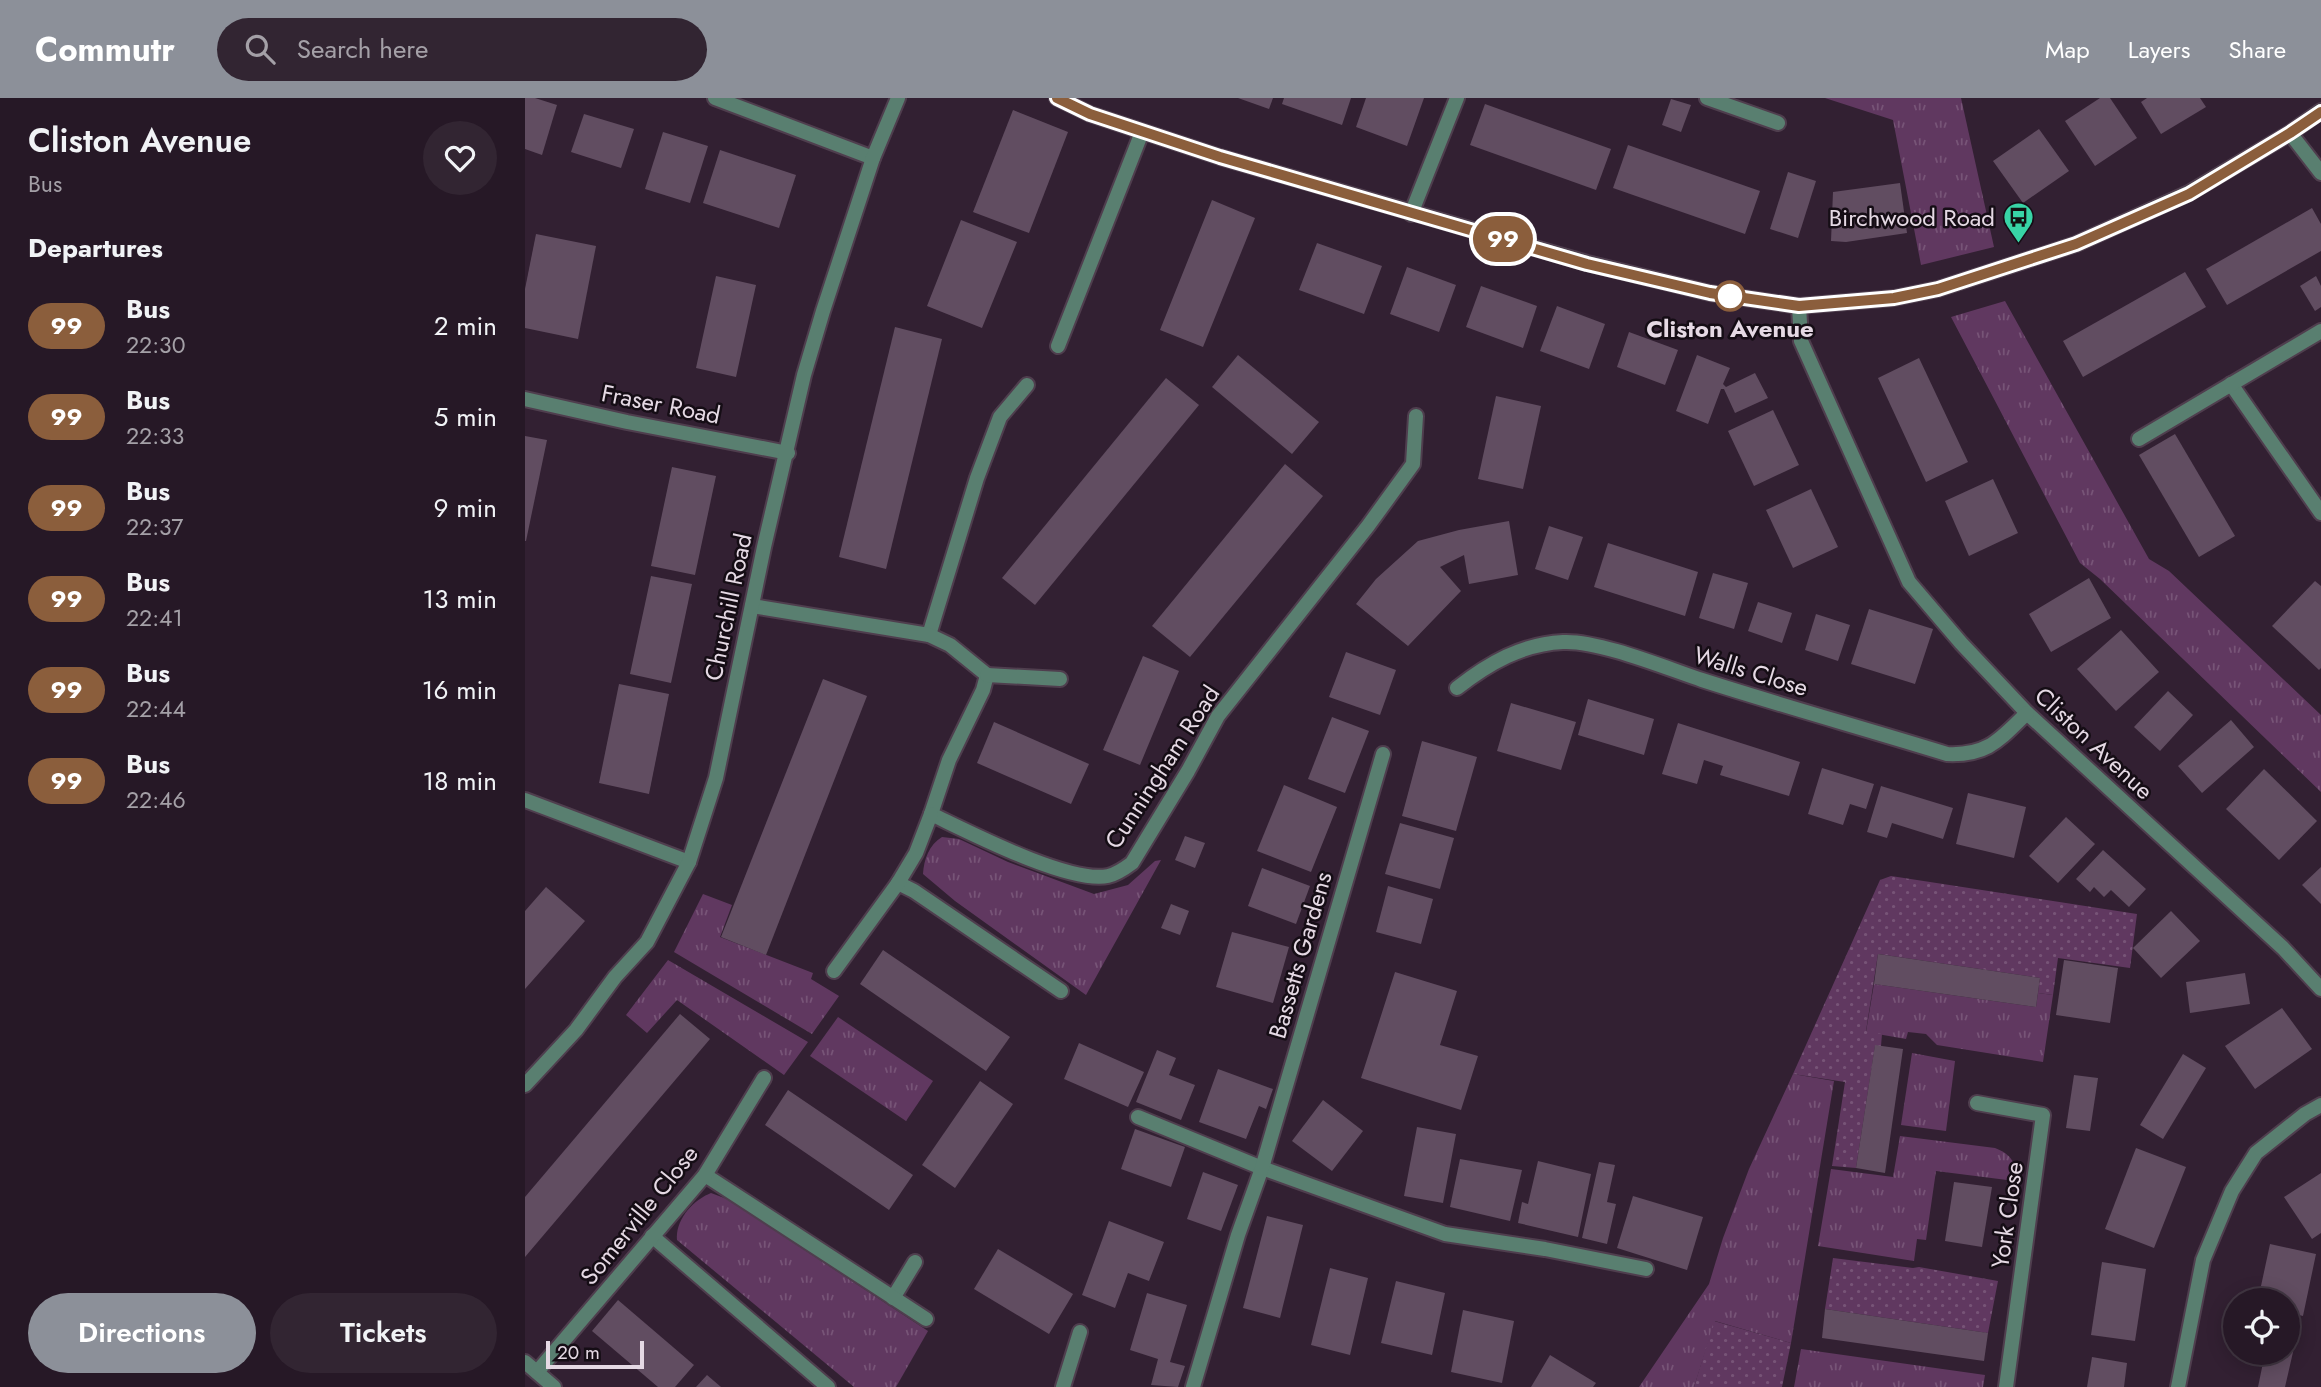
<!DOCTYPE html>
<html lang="en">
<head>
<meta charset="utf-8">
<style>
  body { margin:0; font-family:Jost,sans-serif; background:#322532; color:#f1f3f6; height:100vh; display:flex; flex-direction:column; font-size:26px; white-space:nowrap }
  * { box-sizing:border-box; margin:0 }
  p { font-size:23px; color:#a4a0a7 }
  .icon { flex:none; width:38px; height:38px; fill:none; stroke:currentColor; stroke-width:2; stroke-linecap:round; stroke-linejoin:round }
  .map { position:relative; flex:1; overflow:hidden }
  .sheet { display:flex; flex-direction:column; background:#261826; width:525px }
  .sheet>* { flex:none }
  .badge { padding:0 14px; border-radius:23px; font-size:24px; line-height:46px }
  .buttons { position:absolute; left:1698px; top:1190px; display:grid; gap:14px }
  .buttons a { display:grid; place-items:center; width:77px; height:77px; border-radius:50%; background:#261826; box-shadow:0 4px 18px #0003,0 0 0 2px #423743; font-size:35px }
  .scale { position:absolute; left:21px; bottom:18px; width:98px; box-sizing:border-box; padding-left:7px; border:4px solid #e5d9e4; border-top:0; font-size:19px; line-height:24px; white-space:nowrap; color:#e5d9e4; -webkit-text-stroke:5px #150d15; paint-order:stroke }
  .map>.badge { position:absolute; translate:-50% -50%; box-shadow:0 0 0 4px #fff }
  h2 { padding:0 28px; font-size:26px; line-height:63px }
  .round { display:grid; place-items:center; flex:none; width:74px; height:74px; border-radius:37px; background:#322532 }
  .overview { display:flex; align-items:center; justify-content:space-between; height:119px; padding:0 28px }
  h1 { font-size:33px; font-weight:600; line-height:52px }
  .primary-button { display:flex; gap:14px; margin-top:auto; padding:14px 28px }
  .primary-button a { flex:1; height:80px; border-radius:42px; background:#8c9099; color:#fff; font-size:28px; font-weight:600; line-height:80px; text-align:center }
  .primary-button a+a { background:#322532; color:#f1f3f6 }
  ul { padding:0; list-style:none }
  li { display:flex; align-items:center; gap:21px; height:91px; padding:0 28px }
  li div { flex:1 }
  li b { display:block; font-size:26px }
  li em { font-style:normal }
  li .badge { min-width:77px; font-weight:700; text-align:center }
  header { display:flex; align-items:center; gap:42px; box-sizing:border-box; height:98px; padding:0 35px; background:#8c9099; color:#fff }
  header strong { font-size:33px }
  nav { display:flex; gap:38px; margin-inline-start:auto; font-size:24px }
  .search { width:490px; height:63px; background:#322532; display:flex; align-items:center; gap:18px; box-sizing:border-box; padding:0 24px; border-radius:38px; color:#a4a0a7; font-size:26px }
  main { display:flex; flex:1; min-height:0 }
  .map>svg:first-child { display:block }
  .grass { fill:url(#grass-tufts) }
  .park { fill:url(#park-dots) }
  .building { fill:#614d61 }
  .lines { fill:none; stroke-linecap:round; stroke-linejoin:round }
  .lane-casing { stroke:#4f3e4e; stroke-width:18 }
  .street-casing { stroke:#4f3e4e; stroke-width:18 }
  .lane { stroke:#597f70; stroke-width:14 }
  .street { stroke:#597f70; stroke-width:14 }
  .line-casing { stroke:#fff; stroke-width:16 }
  .line { stroke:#8b5e3c; stroke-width:10 }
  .stop-dot { fill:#fff; stroke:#8b5e3c; stroke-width:3.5 }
  .labels { text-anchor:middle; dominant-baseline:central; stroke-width:5; stroke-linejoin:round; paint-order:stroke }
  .poi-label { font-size:24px; fill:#e5d9e4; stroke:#150d15; text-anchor:end }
  .stop-label { font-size:24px; font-weight:bold; fill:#e5d9e4; stroke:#150d15 }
  .street-label { font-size:24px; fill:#e5d9e4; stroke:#150d15 }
</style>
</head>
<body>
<header>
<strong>Commutr</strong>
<div class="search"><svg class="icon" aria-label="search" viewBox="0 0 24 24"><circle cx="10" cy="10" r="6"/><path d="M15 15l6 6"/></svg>Search here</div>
<nav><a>Map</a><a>Layers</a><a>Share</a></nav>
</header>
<main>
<section class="sheet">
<div class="overview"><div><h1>Cliston Avenue</h1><p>Bus</p></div><a class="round"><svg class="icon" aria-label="heart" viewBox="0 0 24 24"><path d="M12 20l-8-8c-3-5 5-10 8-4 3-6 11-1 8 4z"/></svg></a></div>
<h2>Departures</h2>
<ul>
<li><span class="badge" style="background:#8b5e3c;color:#fff">99</span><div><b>Bus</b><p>22:30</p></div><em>2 min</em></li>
<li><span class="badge" style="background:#8b5e3c;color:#fff">99</span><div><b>Bus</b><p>22:33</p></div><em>5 min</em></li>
<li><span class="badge" style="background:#8b5e3c;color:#fff">99</span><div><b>Bus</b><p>22:37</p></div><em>9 min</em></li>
<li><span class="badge" style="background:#8b5e3c;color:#fff">99</span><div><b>Bus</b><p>22:41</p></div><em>13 min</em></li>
<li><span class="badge" style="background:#8b5e3c;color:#fff">99</span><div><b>Bus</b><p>22:44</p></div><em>16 min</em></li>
<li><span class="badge" style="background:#8b5e3c;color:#fff">99</span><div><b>Bus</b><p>22:46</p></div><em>18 min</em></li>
</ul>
<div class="primary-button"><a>Directions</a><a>Tickets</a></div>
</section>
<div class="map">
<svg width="1796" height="1289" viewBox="0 0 1796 1289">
  <defs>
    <pattern id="grass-tufts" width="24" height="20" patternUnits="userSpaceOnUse" patternTransform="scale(1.75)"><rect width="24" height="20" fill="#603860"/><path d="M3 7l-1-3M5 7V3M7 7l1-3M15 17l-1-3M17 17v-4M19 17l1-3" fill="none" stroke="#775477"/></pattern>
    <pattern id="park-dots" width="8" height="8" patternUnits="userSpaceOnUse" patternTransform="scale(1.75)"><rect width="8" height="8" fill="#603860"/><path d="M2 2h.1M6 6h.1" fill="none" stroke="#775477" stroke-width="1.8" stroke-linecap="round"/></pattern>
  </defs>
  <rect width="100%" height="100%" fill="#322032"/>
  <g class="grass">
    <polygon points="1300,0 1436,0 1469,149 1396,167 1368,22"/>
    <polygon points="1480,203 1624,461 1644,473 1796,617 1796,694 1575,481 1555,465 1426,219"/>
    <path d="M417,739l17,2 49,23 86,32 34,-9 27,-24 6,-1 -75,135 -131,-94 -32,-27c1,-15 6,-29 19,-37z"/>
    <polygon points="178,796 207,807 195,839 288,875 286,881 314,898 287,936 149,854"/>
    <polygon points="143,862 283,944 259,977 152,902 122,935 101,917"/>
    <polygon points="1349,886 1511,909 1513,895 1528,897 1518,964 1412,947 1401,936 1383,934 1381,941 1341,934"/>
    <polygon points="313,919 408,983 381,1023 285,958"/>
    <polygon points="1387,955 1430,963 1421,1033 1376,1027"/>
    <polygon points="1268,976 1309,983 1266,1245 1190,1223 1169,1289 1114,1289 1184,1186 1198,1140 1224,1071"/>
    <path d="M1375,1038l95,12c16,6 23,16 20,33l-79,-10 -10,69 -9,-1 -3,22 -96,-15 13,-77 62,8z"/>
    <path d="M186,1095l16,6 201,132 -32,56h-42l-177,-147c-2,-20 16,-40 34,-47z"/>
    <polygon points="1276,1251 1460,1277 1458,1289 1269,1289"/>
  </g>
  <g class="park">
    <polygon points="1366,778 1612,816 1605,870 1533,860 1528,897 1513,895 1515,880 1353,856 1341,933 1357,936 1356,948 1350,948 1331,1070 1307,1068 1320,984 1268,976 1355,782"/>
    <polygon points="1308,1160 1388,1170 1394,1169 1473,1183 1463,1235 1300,1211"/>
    <polygon points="1189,1223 1266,1245 1257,1289 1169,1289"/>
  </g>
  <g class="building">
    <polygon points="0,0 10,0 32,7 17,57 0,51"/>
    <polygon points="713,0 748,0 744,11"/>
    <polygon points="759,0 826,0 817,27 757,6"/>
    <polygon points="841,0 899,0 882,48 831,29"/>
    <polygon points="1575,0 1585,0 1612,40 1570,68 1540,23"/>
    <polygon points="1622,0 1675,0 1681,9 1636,36 1616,4"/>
    <polygon points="1146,1 1166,7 1156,34 1137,27"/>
    <polygon points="960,6 1086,51 1071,92 945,47"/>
    <polygon points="488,12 543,34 504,135 448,114"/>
    <polygon points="59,16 109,31 96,70 46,54"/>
    <polygon points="1514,31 1544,73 1498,105 1468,63"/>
    <polygon points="138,34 183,48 165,105 120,91"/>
    <polygon points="1103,47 1235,93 1220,136 1088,90"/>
    <polygon points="195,52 271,77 254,130 178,105"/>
    <polygon points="1263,74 1291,83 1273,140 1245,131"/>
    <polygon points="1375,85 1382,135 1321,144 1306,143 1308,94"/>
    <polygon points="687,102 730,120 678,249 635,232"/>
    <polygon points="1787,110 1796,126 1796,153 1702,207 1681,171"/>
    <polygon points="436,122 492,144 457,230 402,208"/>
    <polygon points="11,136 71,148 53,241 0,230 0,191"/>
    <polygon points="792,145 857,168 839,216 774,192"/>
    <polygon points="882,169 931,187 914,234 865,216"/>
    <polygon points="1660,174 1681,209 1558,279 1538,243"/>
    <polygon points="191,178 231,187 211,279 171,270"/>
    <polygon points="1791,178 1796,188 1796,209 1790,213 1775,188"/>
    <polygon points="956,188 1012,208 998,250 941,229"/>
    <polygon points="1032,208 1080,226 1064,271 1015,253"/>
    <polygon points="370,229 417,241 361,471 314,459"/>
    <polygon points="1104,234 1153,252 1140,287 1092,269"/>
    <polygon points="713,257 794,324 767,356 687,289"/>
    <polygon points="1172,257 1205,270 1198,286 1201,289 1230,275 1243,300 1210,315 1199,291 1196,291 1183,326 1151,313"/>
    <polygon points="1394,260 1443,364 1401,384 1353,280"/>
    <polygon points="641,280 674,307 510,507 477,480"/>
    <polygon points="971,298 1016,308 998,391 953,381"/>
    <polygon points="1248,312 1274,367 1229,388 1203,333"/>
    <polygon points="1650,336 1710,438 1674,459 1614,357"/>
    <polygon points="0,338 22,342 1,443 0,443"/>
    <polygon points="760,366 798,398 665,559 627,528"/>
    <polygon points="147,369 191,378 170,477 126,468"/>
    <polygon points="1468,381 1493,435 1444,458 1420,403"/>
    <polygon points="1286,391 1313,449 1268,470 1241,412"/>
    <polygon points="984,423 993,477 944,486 939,457 915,469 936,493 883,548 831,506 851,481 893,443 934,432"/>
    <polygon points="1024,428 1058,439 1043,482 1010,471"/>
    <polygon points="1083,445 1173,474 1160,518 1069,489"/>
    <polygon points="1188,475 1223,485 1209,531 1174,520"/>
    <polygon points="126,478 167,486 146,585 105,576"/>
    <polygon points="1564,480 1586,520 1526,554 1504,516"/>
    <polygon points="1790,483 1796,488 1796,570 1794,572 1747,528"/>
    <polygon points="1233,504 1267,515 1257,545 1223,533"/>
    <polygon points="1344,511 1408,531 1390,586 1326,566"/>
    <polygon points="1291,516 1325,527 1313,563 1280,552"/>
    <polygon points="1596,532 1634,574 1591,613 1552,571"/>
    <polygon points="821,554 871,572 855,617 804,599"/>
    <polygon points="618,558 654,573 615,667 578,652"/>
    <polygon points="298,581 342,598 241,857 196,839"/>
    <polygon points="94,586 144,596 124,696 74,685"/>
    <polygon points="1643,593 1668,617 1635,653 1609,629"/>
    <polygon points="1063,601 1129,621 1119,657 1053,637"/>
    <polygon points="986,605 1051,624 1036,672 972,653"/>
    <polygon points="807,619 844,633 820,695 783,681"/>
    <polygon points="1706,622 1729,649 1677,695 1653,668"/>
    <polygon points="469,624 564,666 546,706 452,665"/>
    <polygon points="1153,625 1275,664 1264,698 1195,677 1198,668 1179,662 1172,686 1137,676"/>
    <polygon points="897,643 952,659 931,733 877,718"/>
    <polygon points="1297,670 1349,686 1341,711 1325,706 1318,727 1283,716"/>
    <polygon points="1739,671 1792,723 1754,762 1701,711"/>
    <polygon points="759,687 812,709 786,774 732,753"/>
    <polygon points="1356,688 1428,710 1418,741 1367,725 1362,740 1342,734"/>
    <polygon points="1443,695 1501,709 1489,760 1431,746"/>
    <polygon points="1541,719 1570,746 1533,785 1504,758"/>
    <polygon points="875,725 929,740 915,791 860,776"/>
    <polygon points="660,738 680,745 670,770 650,762"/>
    <polygon points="1578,752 1621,791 1604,809 1586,792 1579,799 1569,789 1565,794 1551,781"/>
    <polygon points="1796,769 1796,806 1777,787"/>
    <polygon points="737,770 785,788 771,826 723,808"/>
    <polygon points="863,788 908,801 896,846 851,834"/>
    <polygon points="21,789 60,823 0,891 0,813"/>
    <polygon points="646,806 664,813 655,837 636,830"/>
    <polygon points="1646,813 1675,843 1636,880 1608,850"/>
    <polygon points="707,834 764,849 748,905 691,889"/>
    <polygon points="358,852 485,939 461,973 335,886"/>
    <polygon points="1353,856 1515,880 1511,909 1349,886"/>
    <polygon points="1539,862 1593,870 1585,925 1531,917"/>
    <polygon points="870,874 932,893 915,947 953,958 936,1012 836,980"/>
    <polygon points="1720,875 1725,906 1665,915 1661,884"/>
    <polygon points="1757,910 1787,951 1730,991 1700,948"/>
    <polygon points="155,916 185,941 0,1159 0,1099"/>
    <polygon points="554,945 619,974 603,1009 539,981"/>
    <polygon points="1350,947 1378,951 1360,1075 1331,1070"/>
    <polygon points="632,952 651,960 644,977 670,987 656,1022 611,1004"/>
    <polygon points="1658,956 1681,970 1638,1041 1615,1027"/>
    <polygon points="693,971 748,991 741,1011 734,1008 721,1041 674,1024"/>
    <polygon points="1549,977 1573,980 1565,1033 1541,1030"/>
    <polygon points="455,983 488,1006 430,1090 397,1067"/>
    <polygon points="263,992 388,1077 364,1112 240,1027"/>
    <polygon points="798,1002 838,1033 807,1073 767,1043"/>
    <polygon points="892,1029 931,1036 918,1105 879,1098"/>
    <polygon points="610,1031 660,1049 646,1089 596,1071"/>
    <polygon points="1611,1050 1661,1069 1629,1150 1580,1131"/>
    <polygon points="935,1061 997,1072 985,1123 925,1109"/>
    <polygon points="1013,1063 1066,1076 1053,1139 993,1125 997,1104 1003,1106"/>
    <polygon points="1074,1064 1090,1067 1082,1104 1091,1106 1082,1146 1057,1140"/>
    <polygon points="678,1074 713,1087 696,1133 662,1121"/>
    <polygon points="1796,1075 1796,1135 1787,1141 1759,1099"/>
    <polygon points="1429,1084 1467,1089 1457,1149 1420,1143"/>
    <polygon points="1108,1098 1178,1119 1162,1172 1092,1150"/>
    <polygon points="742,1118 778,1127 755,1220 718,1210"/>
    <polygon points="584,1123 639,1144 624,1183 603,1175 590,1210 557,1197"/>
    <polygon points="1745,1146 1791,1156 1778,1218 1762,1214 1762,1202 1733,1202"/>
    <polygon points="473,1151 548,1196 524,1236 449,1191"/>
    <polygon points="1577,1164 1621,1171 1610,1243 1566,1237"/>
    <polygon points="805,1170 843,1180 825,1257 786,1247"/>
    <polygon points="871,1183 920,1195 907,1257 856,1245"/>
    <polygon points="622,1195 662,1207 645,1264 660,1268 653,1289 626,1287 633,1261 605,1252"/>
    <polygon points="93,1202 169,1267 150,1289 133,1289 67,1233"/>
    <polygon points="1300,1211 1463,1235 1459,1263 1297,1240"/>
    <polygon points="938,1212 989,1223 977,1285 926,1274"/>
    <polygon points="1762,1239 1771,1241 1760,1289 1733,1289 1740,1255 1762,1255"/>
    <polygon points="1025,1257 1071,1285 1068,1289 1006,1289"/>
    <polygon points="1567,1259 1602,1265 1599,1289 1562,1289"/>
    <polygon points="182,1277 196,1289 171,1289"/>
  </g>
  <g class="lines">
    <defs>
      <g id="lane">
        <polyline points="533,248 617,34"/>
        <polyline points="404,537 452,380 475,319 502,287"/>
        <polyline points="368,1200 390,1164"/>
        <polyline points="538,1289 555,1234"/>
      </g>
      <g id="street">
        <polyline points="190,0 348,60"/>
        <polyline points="532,0 565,16 695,59 1062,165 1185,195 1274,208 1369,200 1413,191 1551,146 1664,95 1765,35 1796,13"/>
        <polyline points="1182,0 1253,25"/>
        <polyline points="1765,35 1796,75"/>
        <polyline points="886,116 932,0"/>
        <polyline points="1274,208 1276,243 1384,484 1436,545 1502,615 1758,850 1796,891"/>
        <polyline points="1706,286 1796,415"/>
        <polyline points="0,301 102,324 263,355"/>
        <polyline points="1614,341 1796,233"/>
        <path d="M227,508l177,29 21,10 37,30 -4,15 -34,70 -18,54c38,18 138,70 177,62 9,-2 16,-7 24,-13l56,-92 30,-55 150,-190 45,-62 3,-48"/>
        <polyline points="462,577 535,581"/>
        <path d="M932,590c32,-25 65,-44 106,-46 35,-2 103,26 139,38 81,26 164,49 245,74 41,2 53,-15 80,-41"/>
        <polyline points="0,702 164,764"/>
        <polyline points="373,785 389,793 536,893"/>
        <polyline points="309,873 373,785 391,755 406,716"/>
        <polyline points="0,987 51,932 90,879 122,844 164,764 191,680 239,449 279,277 298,213 348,60 373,0"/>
        <polyline points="1452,1005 1518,1017 1481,1289"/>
        <polyline points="613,1019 737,1070 920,1136 1020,1151 1121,1171"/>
        <polyline points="180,1077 401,1221"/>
        <polyline points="127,1138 303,1289"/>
        <polyline points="0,1264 29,1289"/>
        <polyline points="12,1274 180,1077 239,980"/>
        <polyline points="668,1289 713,1137 737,1070 858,656"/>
        <polyline points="1653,1289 1678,1162 1707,1093 1731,1055 1780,1016 1796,1007"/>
      </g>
    </defs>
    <use href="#lane" class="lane-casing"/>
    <use href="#street" class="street-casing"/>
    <use href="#lane" class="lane"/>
    <use href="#street" class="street"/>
  </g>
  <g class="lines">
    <defs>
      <polyline id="line" points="532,0 565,16 695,59 1062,166 1185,195 1274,208 1369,200 1413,191 1551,146 1664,96 1765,35 1796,14"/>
    </defs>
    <use href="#line" class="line-casing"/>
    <use href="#line" class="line"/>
  </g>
  <defs>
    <symbol id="bus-pin" viewBox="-11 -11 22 30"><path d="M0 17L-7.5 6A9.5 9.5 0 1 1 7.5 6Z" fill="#38d4a6" stroke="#150d15"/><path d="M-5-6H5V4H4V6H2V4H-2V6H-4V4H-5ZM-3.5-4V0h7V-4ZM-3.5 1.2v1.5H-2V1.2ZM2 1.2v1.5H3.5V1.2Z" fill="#111"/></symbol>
  </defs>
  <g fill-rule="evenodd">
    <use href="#bus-pin" x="1476" y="102" width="35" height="47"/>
  </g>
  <circle class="stop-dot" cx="1205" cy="198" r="14"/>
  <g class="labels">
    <g class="poi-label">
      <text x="1470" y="119">Birchwood Road</text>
    </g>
    <g class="stop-label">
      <text x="1205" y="230">Cliston Avenue</text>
    </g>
    <g class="street-label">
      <text transform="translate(136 306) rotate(11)">Fraser Road</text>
      <text transform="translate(203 509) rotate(-78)">Churchill Road</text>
      <text transform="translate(1226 573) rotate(17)">Walls Close</text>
      <text transform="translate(1569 645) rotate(43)">Cliston Avenue</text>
      <text transform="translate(637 669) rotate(-57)">Cunningham Road</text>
      <text transform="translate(775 857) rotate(-74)">Bassetts Gardens</text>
      <text transform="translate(114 1117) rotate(-51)">Somerville Close</text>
      <text transform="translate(1482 1117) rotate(-82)">York Close</text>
    </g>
  </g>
</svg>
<div class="buttons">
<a><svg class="icon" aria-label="locate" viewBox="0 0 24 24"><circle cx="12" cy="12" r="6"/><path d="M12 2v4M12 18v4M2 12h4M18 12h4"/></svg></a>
</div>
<div class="scale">20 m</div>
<b class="badge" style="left:978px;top:141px;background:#8b5e3c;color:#fff">99</b>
</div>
</main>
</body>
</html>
